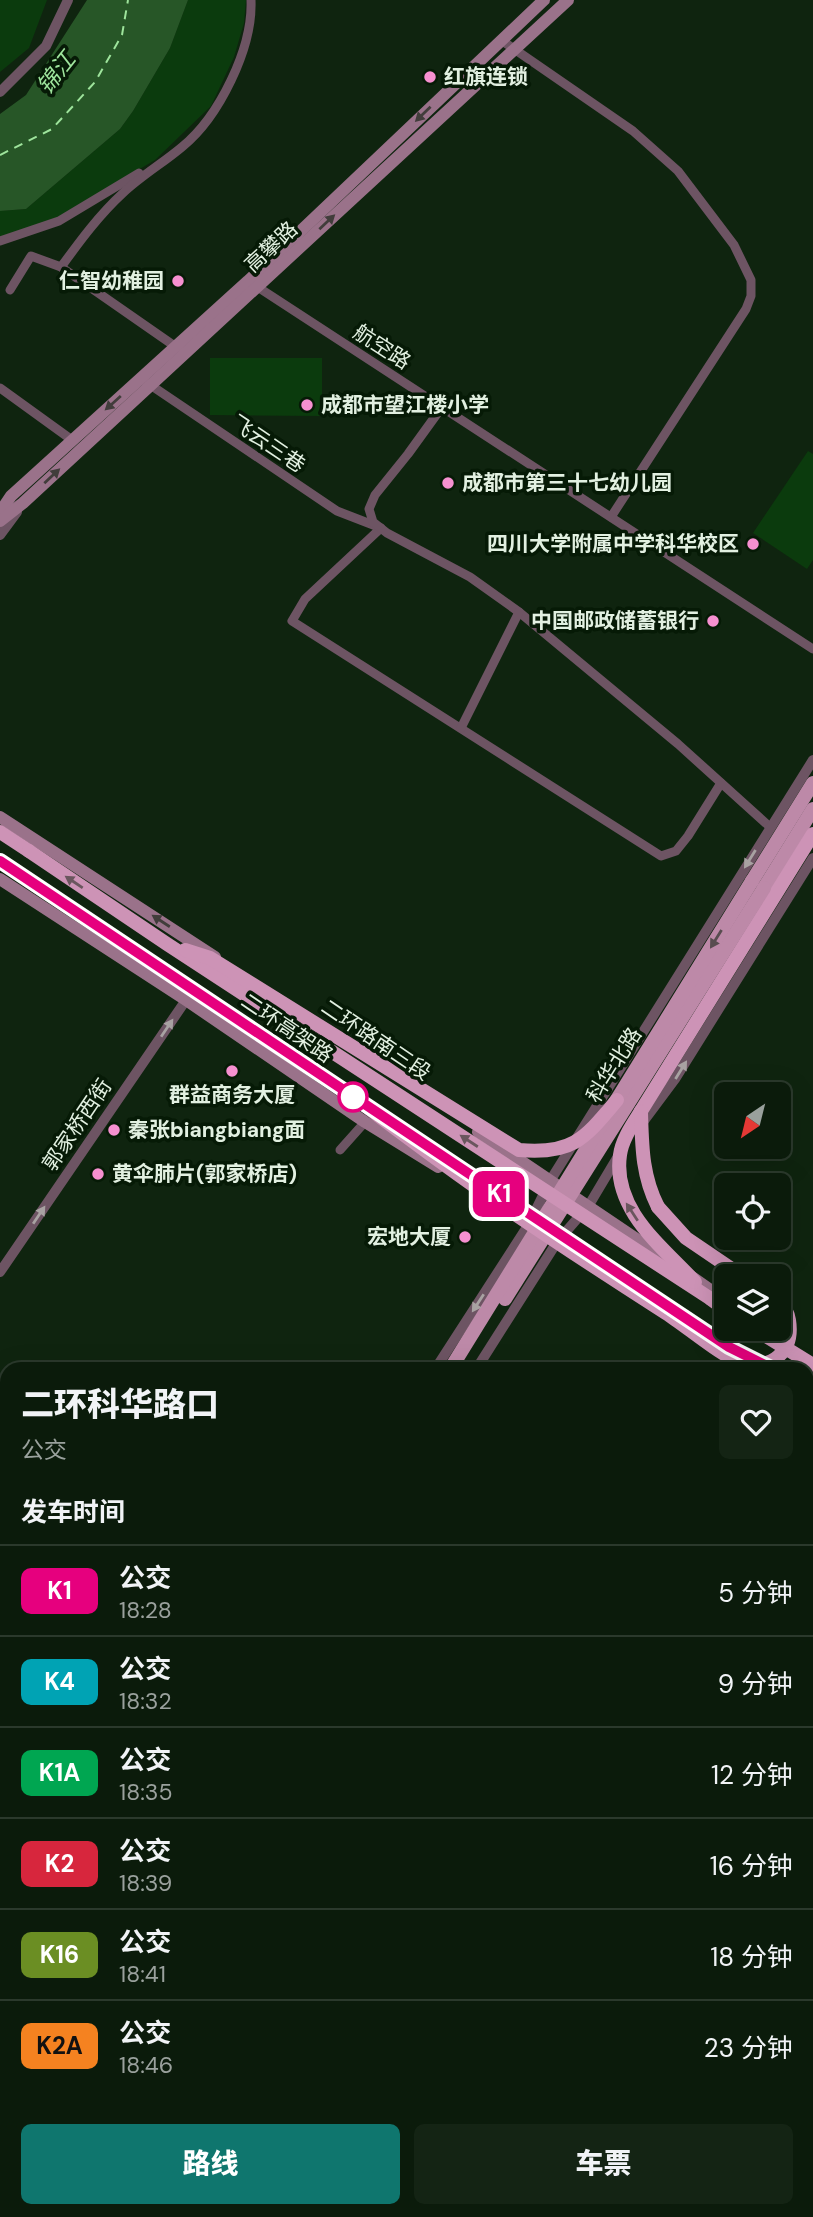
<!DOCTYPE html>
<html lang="zh">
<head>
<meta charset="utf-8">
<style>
  body { margin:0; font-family:"DM Sans","Noto Sans SC",sans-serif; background:#142414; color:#f1f3f6; height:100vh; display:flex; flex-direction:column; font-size:26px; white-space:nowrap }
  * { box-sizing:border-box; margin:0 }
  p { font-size:23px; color:#9aa19d }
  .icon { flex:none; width:38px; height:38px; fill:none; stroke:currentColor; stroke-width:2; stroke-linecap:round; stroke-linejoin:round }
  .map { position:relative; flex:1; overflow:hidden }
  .drawer { position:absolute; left:0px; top:1362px; width:814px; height:856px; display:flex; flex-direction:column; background:#0b1b0b; border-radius:21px 21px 0 0; box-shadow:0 7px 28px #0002,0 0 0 2px #2b392c }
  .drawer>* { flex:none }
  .badge { padding:0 14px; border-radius:10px; font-size:24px; line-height:46px }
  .needle { width:46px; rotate:215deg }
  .controls { position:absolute; left:714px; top:1082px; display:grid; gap:14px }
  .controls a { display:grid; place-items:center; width:77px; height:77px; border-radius:10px; background:#0b1b0b; box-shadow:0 7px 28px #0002,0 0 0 2px #2b392c; font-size:35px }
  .map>.badge { position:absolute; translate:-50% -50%; box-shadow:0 0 0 4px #fff }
  h2 { padding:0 21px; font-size:26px; line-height:63px }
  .round { display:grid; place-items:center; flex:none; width:74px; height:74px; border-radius:10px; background:#142414 }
  .overview { display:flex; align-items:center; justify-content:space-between; height:119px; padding:0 21px }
  h1 { font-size:33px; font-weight:800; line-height:52px }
  .action { display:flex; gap:14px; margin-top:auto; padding:14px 21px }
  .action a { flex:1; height:80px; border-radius:10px; background:#0f766e; color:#fff; font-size:28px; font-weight:800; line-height:80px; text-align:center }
  .action a+a { background:#142414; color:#f1f3f6 }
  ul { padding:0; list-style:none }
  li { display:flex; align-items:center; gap:21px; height:91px; padding:0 21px; border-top:2px solid #2b392c }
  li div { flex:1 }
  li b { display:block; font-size:26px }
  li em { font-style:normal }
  li .badge { min-width:77px; font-weight:700; text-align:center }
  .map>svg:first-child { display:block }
  .green { fill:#0b3b0d }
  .water { fill:#275627 }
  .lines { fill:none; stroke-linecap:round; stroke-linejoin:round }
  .stream { stroke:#275627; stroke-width:2.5 }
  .ferry { stroke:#9ee49c; stroke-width:2; stroke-dasharray:9 7; stroke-linecap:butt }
  .minor { stroke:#6d5463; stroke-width:9 }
  .tertiary { stroke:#6d5463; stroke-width:10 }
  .secondary { stroke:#9a728a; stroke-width:12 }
  .primary { stroke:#bd89a8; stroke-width:14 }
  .trunk { stroke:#cd93b6; stroke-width:14 }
  .primary-bridge { stroke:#bd89a8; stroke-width:14 }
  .trunk-bridge { stroke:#cd93b6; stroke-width:14 }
  .oneway { fill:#413d3b }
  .oneway2 { fill:#a8a2a2 }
  .oneway3 { fill:#6a565e }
  .oneway4 { fill:#584c4f }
  .line-casing { stroke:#fff; stroke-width:16 }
  .line { stroke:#e6007e; stroke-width:10 }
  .poi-dot { fill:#f690d0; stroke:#061a06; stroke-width:2.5 }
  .stop-dot { fill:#fff; stroke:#e6007e; stroke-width:3.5 }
  .labels { text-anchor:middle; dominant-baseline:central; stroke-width:7; stroke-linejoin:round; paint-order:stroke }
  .poi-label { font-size:21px; font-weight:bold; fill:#e2f0e1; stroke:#061a06; text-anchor:start }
  .street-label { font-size:21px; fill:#e2f0e1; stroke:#061a06 }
  .water-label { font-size:23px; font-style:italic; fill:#9ee49c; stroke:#061a06 }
</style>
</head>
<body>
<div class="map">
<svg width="813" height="2217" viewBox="0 0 813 2217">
  <rect width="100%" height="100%" fill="#0f240f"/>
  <g class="green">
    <polygon points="0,0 47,0 29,48 0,72"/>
    <polygon points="188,0 246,0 244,23 234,57 211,106 155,160 52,221 0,244 0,211 26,209 120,129 133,111 170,48"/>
    <polygon points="210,358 322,358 322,416 210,415"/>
    <polygon points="808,451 813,454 813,560 807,569 753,533"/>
    <polygon points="182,2210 385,2210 396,2217 178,2217"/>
  </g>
  <polygon class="water" points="87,0 188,0 170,48 133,111 120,129 26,209 0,211 0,114 26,95"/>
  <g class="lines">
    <polyline class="stream" points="807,2029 813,2034"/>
    <polyline class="ferry" points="0,155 52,129 95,82 122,35 128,0"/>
    <g class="minor">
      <polyline points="501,40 633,131 678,171 734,245 751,280 751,296 746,309 611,517"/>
      <polyline points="0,241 59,221 139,173"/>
      <path d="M61,267c19,-26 38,-52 62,-74 18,-17 40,-30 59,-46 37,-30 71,-99 69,-147"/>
      <polyline points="253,284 813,649"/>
      <polyline points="10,290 31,256 61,267 176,347"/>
      <polyline points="146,382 337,511 381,528 305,599 292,621 661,856 676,851 688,836 721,783"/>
      <polyline points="0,388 72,440"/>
      <polyline points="442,407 408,454 375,495 369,509 373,522 387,533 470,577 519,612 678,744 770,827"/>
      <polyline points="461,728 519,612"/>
      <polyline points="340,1150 365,1122"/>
      <polyline points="0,1664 7,1669"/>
      <polyline points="0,2032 7,2037"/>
      <polyline points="807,2037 813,2042"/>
      <polyline points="94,2210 96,2217"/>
      <polyline points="393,2210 404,2217"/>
      <polyline points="521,2210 531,2217"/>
      <polyline points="6,2217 10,2210"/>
      <polyline points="170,2217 174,2210"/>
      <polyline points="416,2217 420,2210"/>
    </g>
    <g class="tertiary">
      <polyline points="0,92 46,46 68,0"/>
      <polyline points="0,535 17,512"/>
      <polyline points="640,1126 675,1079 813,858"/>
      <polyline points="0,1272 186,1000"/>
      <polyline points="436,1368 529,1224 550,1181 813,760"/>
      <polyline points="477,1368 557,1242 589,1205 620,1153"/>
      <polyline points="0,1470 7,1475"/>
      <polyline points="807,2089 813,2080"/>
      <polyline points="722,2217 726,2210"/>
    </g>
    <g class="secondary">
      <polyline points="0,512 11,496 248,281 544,0"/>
      <polyline points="0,521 23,503 568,0"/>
      <polyline points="0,817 215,957"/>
      <polyline points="0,879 186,1000 365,1122 438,1167"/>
      <polyline points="478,1132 669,1261"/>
      <polyline points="689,1275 726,1301"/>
      <polyline points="807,1417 813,1421"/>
      <polyline points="683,2210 693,2217"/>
    </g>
    <g class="primary">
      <polyline points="752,881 813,783"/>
      <polyline points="764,888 813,809"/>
      <polyline points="0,2084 7,2073"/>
      <polyline points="0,2123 7,2112"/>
    </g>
    <g class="trunk">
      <polyline points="0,832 29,851"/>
      <polyline points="0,861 347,1092"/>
      <polyline points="641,1111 813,834"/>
      <polyline points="658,1207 686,1238 742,1276"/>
      <polyline points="711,1299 726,1310"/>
      <polyline points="753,1328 813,1365"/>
      <polyline points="729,1347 771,1368"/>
      <polyline points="807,1387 813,1390"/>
      <polyline points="807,1399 813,1404"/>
    </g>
    <g class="primary-bridge">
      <polyline points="505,1299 764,888"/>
      <polyline points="451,1368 752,881"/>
    </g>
    <g class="trunk-bridge">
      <polyline points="29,851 167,944 711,1299"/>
      <path d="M185,950l25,8 309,192c54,5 66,-12 98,-50"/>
      <path d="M347,1092c48,36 96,73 146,107 57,39 115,77 173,114 19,12 58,45 76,50 30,7 52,-11 47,-43 -1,-8 -5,-13 -10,-18"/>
      <path d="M641,1111c-8,13 -19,28 -21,44 -8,55 43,92 75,127"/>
      <path d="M641,1112c1,34 1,64 17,95"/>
    </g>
  </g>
  <defs><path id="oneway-solid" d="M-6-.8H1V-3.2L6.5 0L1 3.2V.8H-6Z" transform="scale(1.75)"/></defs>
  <g class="oneway">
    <use href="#oneway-solid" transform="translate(423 114) rotate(136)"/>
    <use href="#oneway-solid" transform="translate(327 222) rotate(-43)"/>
    <use href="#oneway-solid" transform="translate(113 403) rotate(138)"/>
    <use href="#oneway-solid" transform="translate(52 476) rotate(-43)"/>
    <use href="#oneway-solid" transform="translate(161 921) rotate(-147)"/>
  </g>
  <g class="oneway2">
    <use href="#oneway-solid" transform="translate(750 859) rotate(122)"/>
    <use href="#oneway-solid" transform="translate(167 1028) rotate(-56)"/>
    <use href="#oneway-solid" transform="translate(681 1070) rotate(-58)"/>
    <use href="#oneway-solid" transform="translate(39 1215) rotate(-56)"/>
    <use href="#oneway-solid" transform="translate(478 1303) rotate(123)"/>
  </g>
  <g class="oneway3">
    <use href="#oneway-solid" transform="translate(74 882) rotate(-146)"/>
    <use href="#oneway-solid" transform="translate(469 1141) rotate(-147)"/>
    <use href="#oneway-solid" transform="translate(632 1212) rotate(-123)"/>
  </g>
  <use class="oneway4" href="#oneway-solid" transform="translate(716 939) rotate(122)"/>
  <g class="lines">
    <defs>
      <polyline id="line" points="0,861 729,1347 771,1368"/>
    </defs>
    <use href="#line" class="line-casing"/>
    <use href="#line" class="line"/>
  </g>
  <g class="poi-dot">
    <circle cx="430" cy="77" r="7"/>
    <circle cx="178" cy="281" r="7"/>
    <circle cx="307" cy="405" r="7"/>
    <circle cx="448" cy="483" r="7"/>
    <circle cx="753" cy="544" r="7"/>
    <circle cx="713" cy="621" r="7"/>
    <circle cx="232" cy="1071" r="7"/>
    <circle cx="114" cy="1130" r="7"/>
    <circle cx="98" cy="1174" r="7"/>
    <circle cx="465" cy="1237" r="7"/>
  </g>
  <circle class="stop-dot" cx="353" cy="1097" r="14"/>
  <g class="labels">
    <g class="poi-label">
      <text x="444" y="77">红旗连锁</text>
      <text x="164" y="281" text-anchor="end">仁智幼稚园</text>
      <text x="321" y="405">成都市望江楼小学</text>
      <text x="462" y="483">成都市第三十七幼儿园</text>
      <text x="739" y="544" text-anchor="end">四川大学附属中学科华校区</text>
      <text x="699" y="621" text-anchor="end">中国邮政储蓄银行</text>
      <text x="232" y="1095" text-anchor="middle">群益商务大厦</text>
      <text x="128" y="1130">秦张biangbiang面</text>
      <text x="112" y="1174">黄伞肺片(郭家桥店)</text>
      <text x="451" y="1237" text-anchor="end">宏地大厦</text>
    </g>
    <g class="street-label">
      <text transform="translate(271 247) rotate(-43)">高攀路</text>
      <text transform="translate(382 347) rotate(33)">航空路</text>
      <text transform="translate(268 444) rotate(34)">飞云三巷</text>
      <text transform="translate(287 1028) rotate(34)">二环高架路</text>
      <text transform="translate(376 1040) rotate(34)">二环路南三段</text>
      <text transform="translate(614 1065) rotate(-58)">科华北路</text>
      <text transform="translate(77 1125) rotate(-56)">郭家桥西街</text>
    </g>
    <g class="water-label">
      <text transform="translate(56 73) rotate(-52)">锦江</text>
    </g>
  </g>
</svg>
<div class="controls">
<a><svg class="needle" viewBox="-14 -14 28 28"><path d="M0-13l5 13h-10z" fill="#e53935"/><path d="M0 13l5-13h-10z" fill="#9aa19d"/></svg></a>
<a><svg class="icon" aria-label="locate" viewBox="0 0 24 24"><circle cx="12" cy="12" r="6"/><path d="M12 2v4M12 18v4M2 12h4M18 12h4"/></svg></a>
<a><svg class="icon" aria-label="layers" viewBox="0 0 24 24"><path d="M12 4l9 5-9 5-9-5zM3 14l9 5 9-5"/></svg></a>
</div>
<b class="badge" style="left:499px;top:1194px;background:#e6007e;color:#fff">K1</b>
<section class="drawer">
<div class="overview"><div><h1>二环科华路口</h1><p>公交</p></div><a class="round"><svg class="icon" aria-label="heart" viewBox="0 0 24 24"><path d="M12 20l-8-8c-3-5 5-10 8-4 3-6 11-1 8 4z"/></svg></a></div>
<h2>发车时间</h2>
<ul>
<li><span class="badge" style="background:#e6007e;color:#fff">K1</span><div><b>公交</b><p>18:28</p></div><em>5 分钟</em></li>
<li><span class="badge" style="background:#00a3b4;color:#fff">K4</span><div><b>公交</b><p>18:32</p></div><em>9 分钟</em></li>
<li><span class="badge" style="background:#00a651;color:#fff">K1A</span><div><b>公交</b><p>18:35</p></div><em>12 分钟</em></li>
<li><span class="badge" style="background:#d7263d;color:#fff">K2</span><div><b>公交</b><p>18:39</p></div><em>16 分钟</em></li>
<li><span class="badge" style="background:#6b8e23;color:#fff">K16</span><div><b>公交</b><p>18:41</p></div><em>18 分钟</em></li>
<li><span class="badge" style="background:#f58220;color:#111">K2A</span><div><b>公交</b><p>18:46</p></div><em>23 分钟</em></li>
</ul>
<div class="action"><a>路线</a><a>车票</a></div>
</section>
</div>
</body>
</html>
